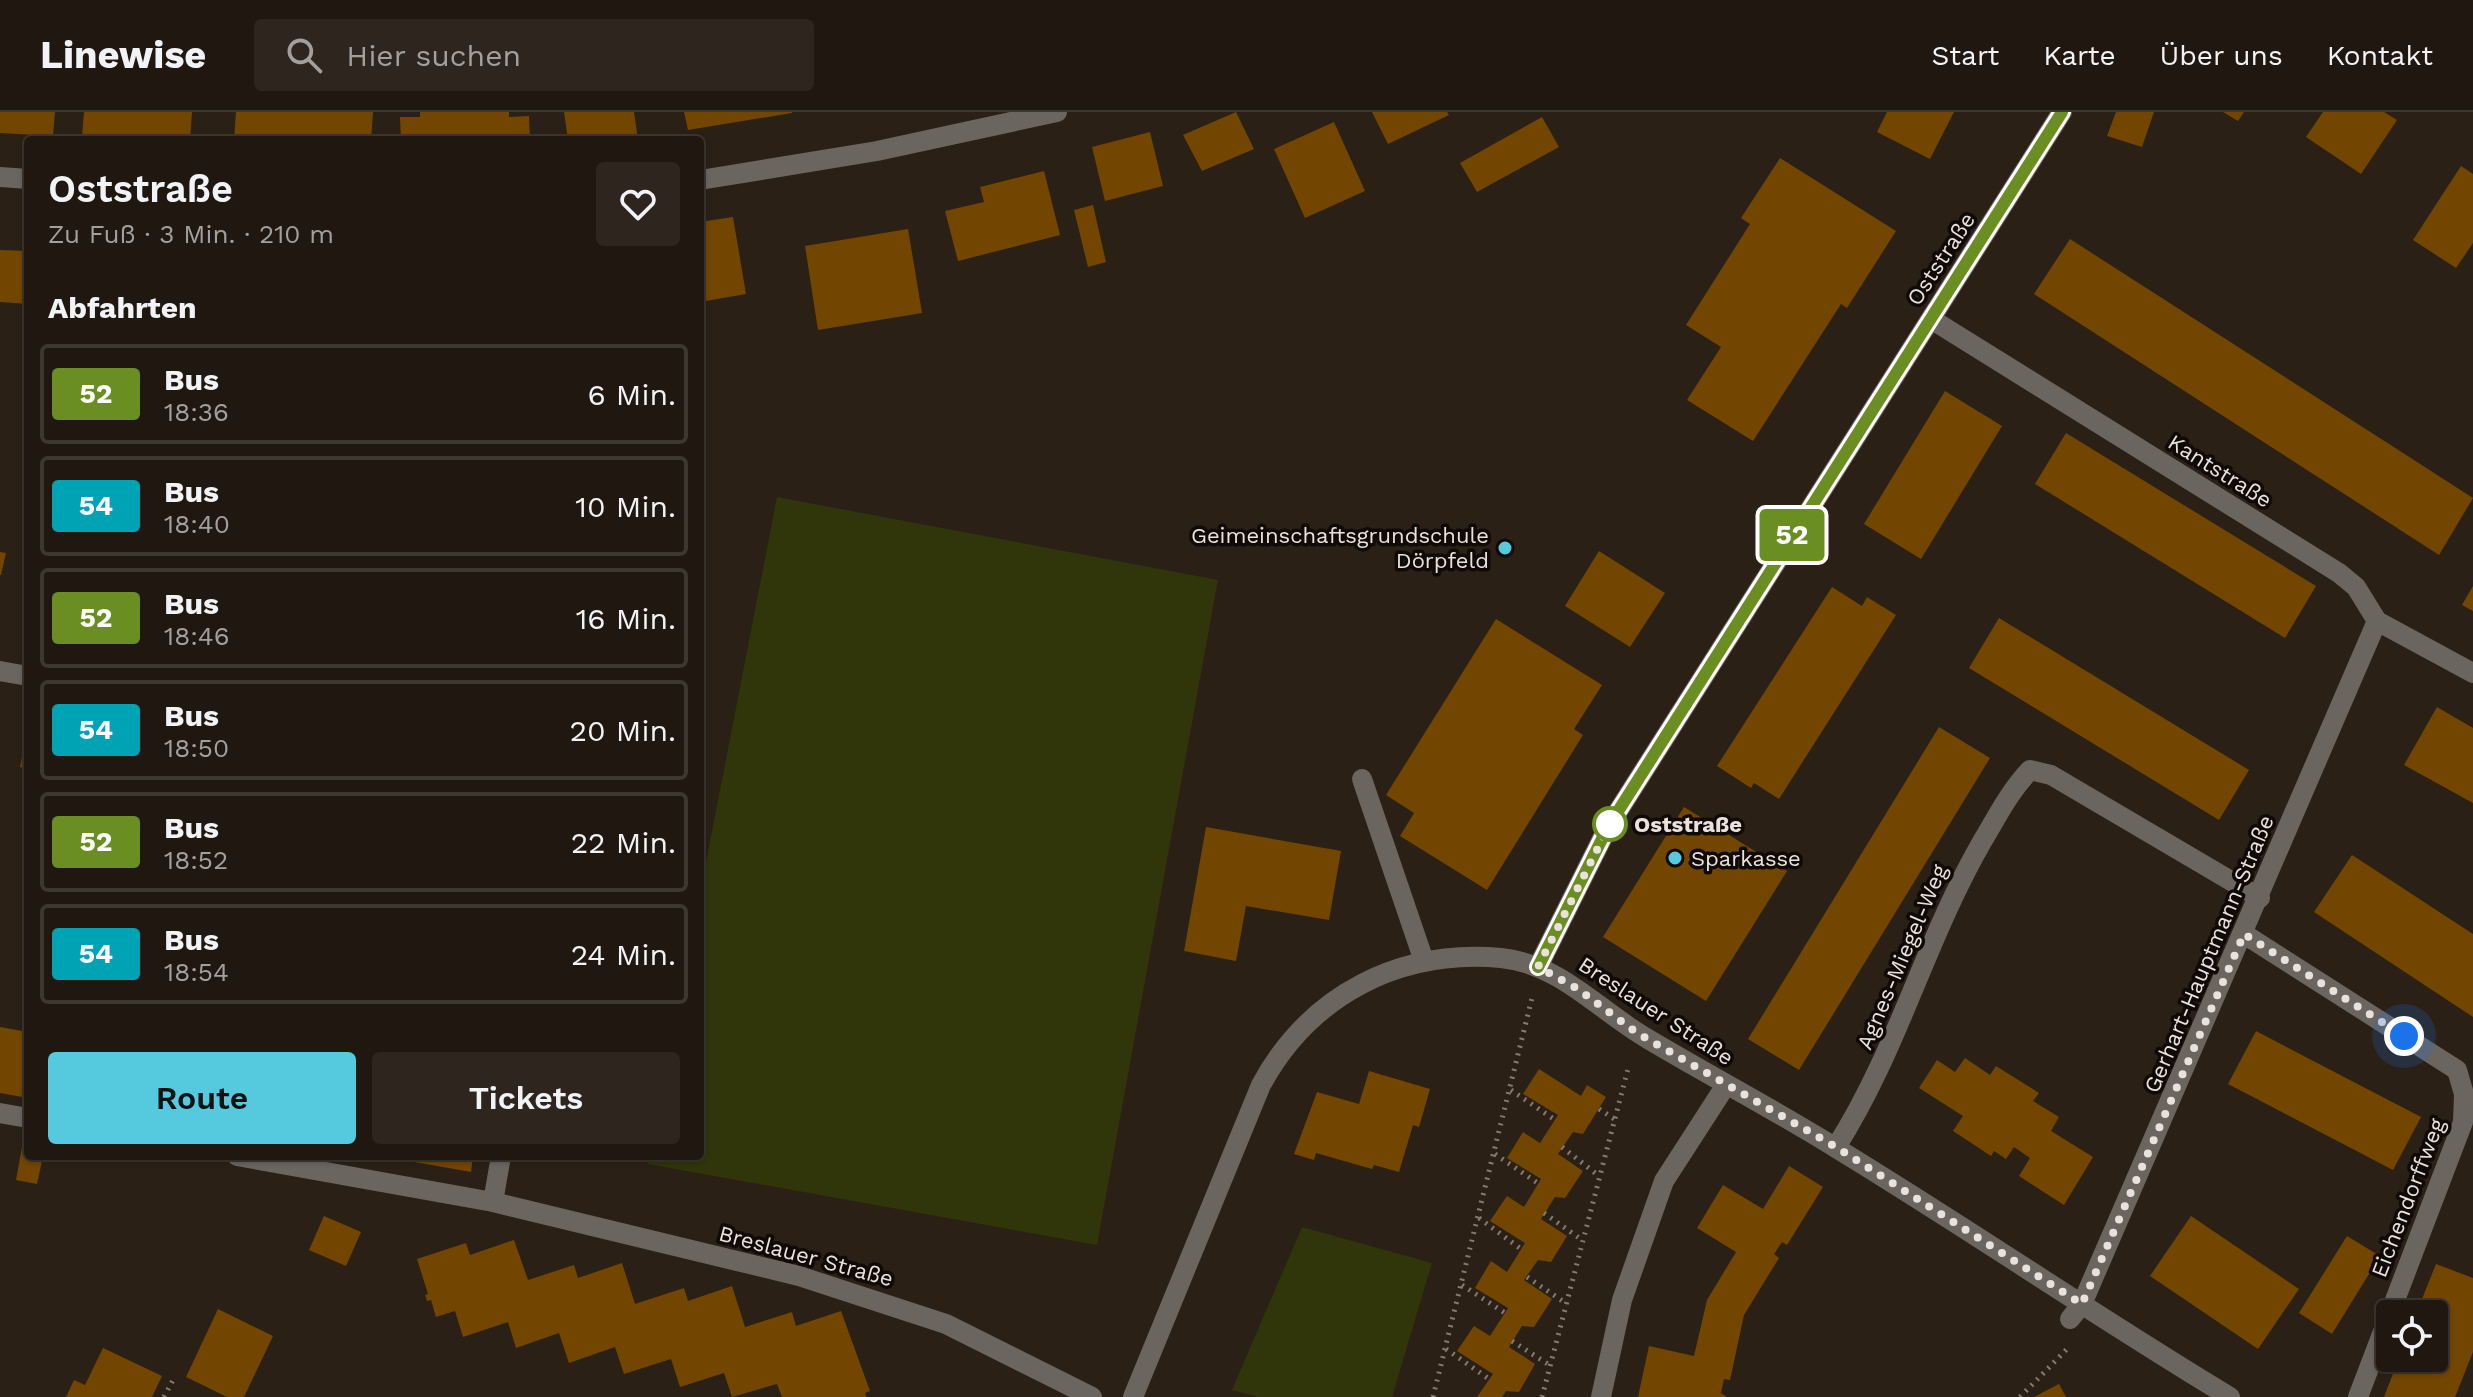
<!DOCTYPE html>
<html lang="de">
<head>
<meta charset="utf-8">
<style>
  body { margin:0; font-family:"Work Sans",sans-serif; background:#2d251e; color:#f1f3f6; height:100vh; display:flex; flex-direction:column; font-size:30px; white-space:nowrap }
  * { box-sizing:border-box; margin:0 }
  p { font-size:26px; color:#a2a09f }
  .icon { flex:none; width:44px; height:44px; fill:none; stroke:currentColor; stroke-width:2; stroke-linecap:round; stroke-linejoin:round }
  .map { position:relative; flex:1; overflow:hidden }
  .drawer { position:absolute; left:24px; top:24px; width:680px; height:1024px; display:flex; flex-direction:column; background:#201810; border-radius:8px; box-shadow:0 2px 6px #0004,0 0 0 2px #3d3730 }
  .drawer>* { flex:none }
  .badge { padding:0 16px; border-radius:6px; font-size:28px; line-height:52px }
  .tools { position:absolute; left:2376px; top:1188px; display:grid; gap:16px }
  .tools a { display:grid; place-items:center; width:72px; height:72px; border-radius:8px; background:#201810; box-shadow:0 2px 6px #0004,0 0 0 2px #3d3730; font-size:40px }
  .you { position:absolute; width:40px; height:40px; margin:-20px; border:6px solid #fff; border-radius:50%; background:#1a73e8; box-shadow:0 0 0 12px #1a73e833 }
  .map>.badge { position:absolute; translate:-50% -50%; box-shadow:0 0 0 4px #fff }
  h2 { padding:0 24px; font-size:30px; line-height:72px }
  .round { display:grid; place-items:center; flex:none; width:84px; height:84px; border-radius:8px; background:#2d251e }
  .summary { display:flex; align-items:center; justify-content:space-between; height:136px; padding:0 24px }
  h1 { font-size:38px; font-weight:600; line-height:60px }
  .primary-button { display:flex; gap:16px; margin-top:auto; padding:16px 24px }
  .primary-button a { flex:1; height:92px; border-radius:8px; background:#55cade; color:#111; font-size:32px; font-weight:600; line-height:92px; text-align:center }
  .primary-button a+a { background:#2d251e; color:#f1f3f6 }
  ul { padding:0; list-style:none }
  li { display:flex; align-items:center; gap:24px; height:100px; margin:0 16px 12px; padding:0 8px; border:4px solid #3d3730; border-radius:8px }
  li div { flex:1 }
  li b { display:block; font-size:30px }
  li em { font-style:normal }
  li .badge { min-width:88px; font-weight:700; text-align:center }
  header { display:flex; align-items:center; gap:48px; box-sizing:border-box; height:112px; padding:0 40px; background:#201810; border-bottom:2px solid #3d3730 }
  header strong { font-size:38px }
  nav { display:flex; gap:44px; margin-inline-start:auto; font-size:28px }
  .search { width:560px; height:72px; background:#2d251e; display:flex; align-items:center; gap:20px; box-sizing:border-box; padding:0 28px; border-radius:8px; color:#a2a09f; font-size:30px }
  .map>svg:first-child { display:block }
  .green { fill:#30350a }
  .building { fill:#734600 }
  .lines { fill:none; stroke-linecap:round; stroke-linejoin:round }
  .path { stroke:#837b73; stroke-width:5; stroke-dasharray:2 6; stroke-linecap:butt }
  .service { stroke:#6b6560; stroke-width:20 }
  .minor { stroke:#6b6560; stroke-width:20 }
  .line-casing { stroke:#fff; stroke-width:18 }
  .line { stroke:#6b8e23; stroke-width:12 }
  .walk { stroke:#e9e2dc; stroke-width:8; stroke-dasharray:0 14.4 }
  .poi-dot { fill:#55cade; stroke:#0f0a07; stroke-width:3 }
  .stop-dot { fill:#fff; stroke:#6b8e23; stroke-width:4 }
  .labels { text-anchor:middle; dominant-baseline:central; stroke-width:7; stroke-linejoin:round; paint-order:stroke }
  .street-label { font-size:22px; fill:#e9e2dc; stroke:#0f0a07 }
  .poi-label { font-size:22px; fill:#e9e2dc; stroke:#0f0a07; text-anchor:end }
  .stop-label { font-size:22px; font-weight:bold; fill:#e9e2dc; stroke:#0f0a07; text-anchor:start }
</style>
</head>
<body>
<header>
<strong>Linewise</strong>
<div class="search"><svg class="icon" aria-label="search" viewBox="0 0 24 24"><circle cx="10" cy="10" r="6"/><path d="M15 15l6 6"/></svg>Hier suchen</div>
<nav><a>Start</a><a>Karte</a><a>Über uns</a><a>Kontakt</a></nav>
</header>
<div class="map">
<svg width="2473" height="1285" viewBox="0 0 2473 1285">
  <rect width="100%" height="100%" fill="#2a2016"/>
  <g class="green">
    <polygon points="777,385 1218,468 1097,1133 648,1052 649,1044 700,1044 700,781"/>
    <polygon points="1302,1115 1432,1151 1392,1285 1258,1285 1232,1278"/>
  </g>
  <g class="building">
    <polygon points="0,0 55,0 53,24 0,21"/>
    <polygon points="84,0 192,0 190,28 82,25"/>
    <polygon points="236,0 373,0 371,28 234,28"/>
    <polygon points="420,0 509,0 509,5 529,4 530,28 401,28 400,5 420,5"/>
    <polygon points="564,0 634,0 638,28 568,28"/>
    <polygon points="684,0 792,0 792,1 688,18"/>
    <polygon points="1236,0 1254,37 1202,59 1183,23"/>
    <polygon points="1372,0 1447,0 1449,3 1388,32"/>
    <polygon points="1887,0 1954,0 1930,47 1877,20"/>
    <polygon points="2116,0 2154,0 2142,35 2107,24"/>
    <polygon points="2223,0 2244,0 2238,9"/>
    <polygon points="2323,0 2384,0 2397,8 2361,62 2306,25"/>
    <polygon points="1542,5 1559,35 1477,80 1460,51"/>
    <polygon points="1334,10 1365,79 1305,106 1274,37"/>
    <polygon points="1150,20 1163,74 1105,89 1092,35"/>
    <polygon points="1780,46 1896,119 1847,196 1841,192 1753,329 1687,288 1721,235 1686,213 1750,112 1741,106"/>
    <polygon points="2461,54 2473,62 2473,131 2456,156 2413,128"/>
    <polygon points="1044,59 1060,123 958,149 945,99 984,90 980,75"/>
    <polygon points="1093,93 1106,150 1088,155 1074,98"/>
    <polygon points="733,105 746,182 700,190 700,110"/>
    <polygon points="908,117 922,201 818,218 805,134"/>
    <polygon points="2070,127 2473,386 2439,443 2034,182"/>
    <polygon points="0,138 28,139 28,192 0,190"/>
    <polygon points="1945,279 2002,314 1921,447 1864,412"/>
    <polygon points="2066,321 2316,474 2285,526 2035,372"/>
    <polygon points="1599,439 1665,481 1630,535 1565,494"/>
    <polygon points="0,440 6,441 1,463 0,463"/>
    <polygon points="2473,474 2473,499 2462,493"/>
    <polygon points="1832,475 1862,494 1867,485 1896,503 1779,687 1754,671 1751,676 1717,654"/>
    <polygon points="1999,506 2249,658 2219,708 1969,556"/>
    <polygon points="1496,507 1602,573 1574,617 1583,623 1487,778 1400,724 1414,701 1386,683"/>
    <polygon points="2437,595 2473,616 2473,691 2404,653"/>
    <polygon points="1939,615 1990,646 1799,958 1748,927"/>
    <polygon points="27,621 28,622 28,657 20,655"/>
    <polygon points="1684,695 1787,759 1706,889 1603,825"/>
    <polygon points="1206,715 1341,739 1329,808 1246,794 1236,849 1184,839"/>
    <polygon points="2352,743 2473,822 2473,905 2314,800"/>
    <polygon points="0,915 28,920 28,986 0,981"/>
    <polygon points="2256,919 2421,1005 2393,1058 2228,972"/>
    <polygon points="1965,946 1990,963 1996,954 2039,981 2033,989 2059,1005 2051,1019 2093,1045 2064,1093 2019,1064 2030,1046 2014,1035 2006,1047 1994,1039 1991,1044 1953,1019 1963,1004 1919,976 1937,948 1955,960"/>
    <polygon points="1539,957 1581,984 1587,973 1606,985 1583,1022 1573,1020 1558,1042 1583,1059 1565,1086 1555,1085 1541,1107 1567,1124 1551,1150 1538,1148 1524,1168 1552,1187 1534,1215 1522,1214 1509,1235 1535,1252 1519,1280 1506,1279 1502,1285 1477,1285 1493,1262 1457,1239 1474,1214 1490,1224 1508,1196 1475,1176 1491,1149 1507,1160 1525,1131 1490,1109 1507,1084 1524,1095 1541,1067 1507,1046 1523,1020 1540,1031 1558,1003 1523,982"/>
    <polygon points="1369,959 1430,977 1419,1015 1413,1013 1399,1060 1374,1053 1372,1057 1316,1041 1314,1048 1294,1042 1317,980 1359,992"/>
    <polygon points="22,1035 28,1036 28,1044 43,1044 37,1072 16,1068"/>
    <polygon points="380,1044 473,1044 471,1060"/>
    <polygon points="1789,1054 1823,1075 1787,1133 1782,1130 1774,1142 1779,1146 1744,1203 1730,1268 1724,1267 1721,1281 1727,1285 1638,1285 1649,1234 1694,1244 1707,1188 1736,1140 1697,1116 1723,1073 1763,1097"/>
    <polygon points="324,1104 361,1120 346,1154 309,1138"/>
    <polygon points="2191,1104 2299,1177 2258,1237 2150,1164"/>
    <polygon points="2347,1124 2380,1144 2332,1222 2299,1201"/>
    <polygon points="514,1128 528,1168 574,1153 578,1166 622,1151 635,1192 684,1176 688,1189 732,1174 745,1215 792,1200 796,1214 841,1199 870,1279 865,1281 866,1285 782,1285 777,1272 732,1285 724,1261 680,1275 671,1247 624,1262 615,1235 569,1251 559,1221 516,1236 508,1210 463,1225 455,1199 436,1205 431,1188 427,1189 425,1183 428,1182 417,1147 466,1131 470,1143"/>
    <polygon points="2436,1152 2473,1166 2473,1240 2455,1285 2384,1285 2399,1246 2434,1246 2434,1202 2416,1202"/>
    <polygon points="218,1197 273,1224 244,1285 227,1285 186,1265"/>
    <polygon points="103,1236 162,1264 152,1285 66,1285 74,1268 85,1273"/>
    <polygon points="2059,1272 2066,1285 2034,1285"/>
  </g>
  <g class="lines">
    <g class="path">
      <polyline points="1511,978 1555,1008"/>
      <polyline points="1599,997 1616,1008"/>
      <polyline points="1562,1035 1599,1064"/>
      <polyline points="1495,1042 1539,1072"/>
      <polyline points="1544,1101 1582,1128"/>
      <polyline points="1479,1106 1521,1137"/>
      <polyline points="1527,1165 1567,1192"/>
      <polyline points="1462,1173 1505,1201"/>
      <polyline points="1512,1229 1551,1254"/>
      <polyline points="1446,1237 1489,1267"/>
      <polyline points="164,1285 173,1268"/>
      <polyline points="1433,1285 1532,886"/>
      <polyline points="1542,1285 1629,953"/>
      <polyline points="2020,1285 2067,1237"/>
    </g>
    <g class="service">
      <polyline points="1362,667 1424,849"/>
      <polyline points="2070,1207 2082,1192"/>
    </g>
    <g class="minor">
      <polyline points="0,65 28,67"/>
      <polyline points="700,68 877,39 1057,0"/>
      <polyline points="1931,207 2339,461 2356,475 2377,509 2473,561"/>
      <polyline points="0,559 28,564"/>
      <polyline points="2244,822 2457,958 2464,982 2463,1010 2358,1285"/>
      <polyline points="1538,855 1608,715 2062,0"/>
      <polyline points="0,1001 28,1006"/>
      <path d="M1836,1035c62,-97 89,-207 147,-307 15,-25 27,-49 47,-70l21,5 209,123"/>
      <polyline points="237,1044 493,1090 799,1164 946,1212 1092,1285"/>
      <polyline points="493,1090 501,1044"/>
      <polyline points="2082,1192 2377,509"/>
      <path d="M1133,1285l128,-312c49,-90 138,-136 240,-127 60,6 98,53 147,81 62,37 127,71 188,109 133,81 261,169 394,249"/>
      <polyline points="1601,1285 1622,1188 1664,1069 1726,973"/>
    </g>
  </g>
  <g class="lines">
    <defs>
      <polyline id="line" points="1538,855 1608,715 2062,0"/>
    </defs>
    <use href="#line" class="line-casing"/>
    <use href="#line" class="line"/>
    <polyline class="walk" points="1610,712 1538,855 1578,877 1637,921 1836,1035 2082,1192 2244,822 2404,924"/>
  </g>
  <g class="poi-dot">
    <circle cx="1505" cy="436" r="8"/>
    <circle cx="1675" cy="746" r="8"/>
  </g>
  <circle class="stop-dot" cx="1610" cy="712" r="16"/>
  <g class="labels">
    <g class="street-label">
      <text transform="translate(1941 147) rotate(-57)">Oststraße</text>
      <text transform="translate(2220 359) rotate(32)">Kantstraße</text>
      <text transform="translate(2209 842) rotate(-67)">Gerhart-Hauptmann-Straße</text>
      <text transform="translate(1902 845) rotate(-67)">Agnes-Miegel-Weg</text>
      <text transform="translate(1656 899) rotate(33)">Breslauer Straße</text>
      <text transform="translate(2408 1086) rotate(-69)">Eichendorffweg</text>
      <text transform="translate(806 1144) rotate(15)">Breslauer Straße</text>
    </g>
    <g class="poi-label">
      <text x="1489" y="423">Geimeinschaftsgrundschule<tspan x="1489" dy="25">Dörpfeld</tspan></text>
      <text x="1691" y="746" text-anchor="start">Sparkasse</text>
    </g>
    <g class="stop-label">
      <text x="1634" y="712">Oststraße</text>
    </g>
  </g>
</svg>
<div class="tools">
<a><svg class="icon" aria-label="locate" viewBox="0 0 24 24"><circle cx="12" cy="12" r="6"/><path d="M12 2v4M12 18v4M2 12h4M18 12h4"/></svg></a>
</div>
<div class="you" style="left:2404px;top:924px"></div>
<b class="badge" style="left:1792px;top:423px;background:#6b8e23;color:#fff">52</b>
<section class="drawer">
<div class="summary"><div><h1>Oststraße</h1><p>Zu Fuß · 3 Min. · 210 m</p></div><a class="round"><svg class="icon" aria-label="heart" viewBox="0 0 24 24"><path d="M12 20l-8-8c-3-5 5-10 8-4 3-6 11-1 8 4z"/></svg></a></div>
<h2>Abfahrten</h2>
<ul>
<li><span class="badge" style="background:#6b8e23;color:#fff">52</span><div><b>Bus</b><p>18:36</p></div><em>6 Min.</em></li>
<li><span class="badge" style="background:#00a3b4;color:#fff">54</span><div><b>Bus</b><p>18:40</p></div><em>10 Min.</em></li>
<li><span class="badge" style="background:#6b8e23;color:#fff">52</span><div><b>Bus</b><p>18:46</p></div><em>16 Min.</em></li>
<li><span class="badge" style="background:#00a3b4;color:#fff">54</span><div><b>Bus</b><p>18:50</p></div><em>20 Min.</em></li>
<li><span class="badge" style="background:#6b8e23;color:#fff">52</span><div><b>Bus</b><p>18:52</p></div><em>22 Min.</em></li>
<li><span class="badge" style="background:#00a3b4;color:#fff">54</span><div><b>Bus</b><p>18:54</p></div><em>24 Min.</em></li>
</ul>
<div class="primary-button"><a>Route</a><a>Tickets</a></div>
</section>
</div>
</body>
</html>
